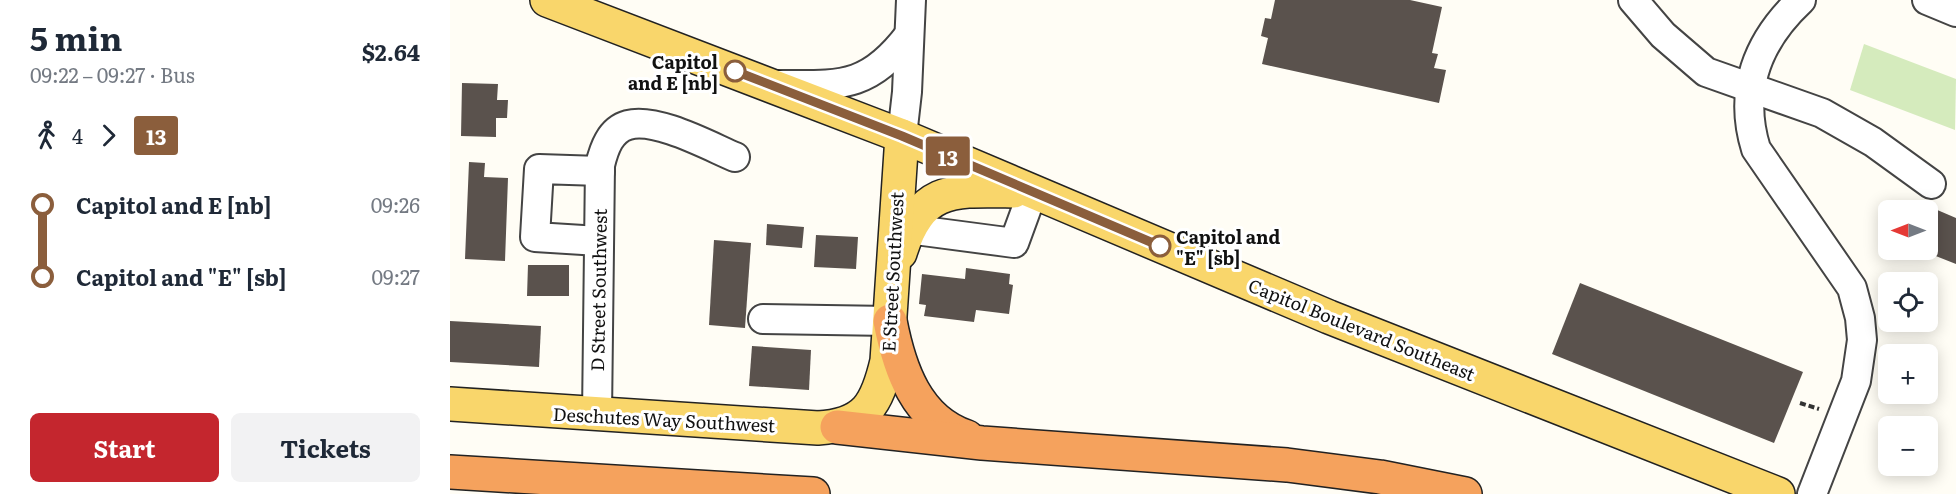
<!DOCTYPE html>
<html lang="en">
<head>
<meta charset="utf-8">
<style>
  body { margin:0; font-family:Literata,serif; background:#f2f2f3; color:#1f2937; height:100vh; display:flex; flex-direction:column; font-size:22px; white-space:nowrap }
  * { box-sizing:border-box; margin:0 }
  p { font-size:20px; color:#747a83 }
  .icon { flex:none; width:33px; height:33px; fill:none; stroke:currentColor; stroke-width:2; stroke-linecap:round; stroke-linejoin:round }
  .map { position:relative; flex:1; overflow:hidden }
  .panel { display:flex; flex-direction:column; background:#fff; width:450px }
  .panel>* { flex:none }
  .badge { padding:0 12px; border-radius:4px; font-size:21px; line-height:39px }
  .needle { width:39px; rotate:270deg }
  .controls { position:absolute; left:1428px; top:200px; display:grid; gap:12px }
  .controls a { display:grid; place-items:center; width:60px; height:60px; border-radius:9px; background:#fff; box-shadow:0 3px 15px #0003; font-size:30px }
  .map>.badge { position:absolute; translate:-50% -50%; box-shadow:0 0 0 3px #fff }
  .legs { display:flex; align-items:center; gap:9px; height:66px; padding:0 30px; font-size:20px }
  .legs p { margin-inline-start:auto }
  .summary { display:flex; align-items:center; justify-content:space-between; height:102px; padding:0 30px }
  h1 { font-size:33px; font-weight:700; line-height:45px }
  .cta { display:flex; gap:12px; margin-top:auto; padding:12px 30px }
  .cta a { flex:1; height:69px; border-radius:9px; background:#c4262e; color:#fff; font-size:24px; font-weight:700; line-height:69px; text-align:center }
  .cta a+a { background:#f2f2f3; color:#1f2937 }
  ul { padding:0 30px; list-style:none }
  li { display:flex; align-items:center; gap:21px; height:72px; font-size:22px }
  li i { display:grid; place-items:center; width:9px; height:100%; margin:0 8px; background:currentColor }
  li i::after { content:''; width:15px; height:15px; margin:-8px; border:4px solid; border-radius:50%; background:#fff }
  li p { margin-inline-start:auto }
  li:first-child i { background:linear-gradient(#0000 50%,currentColor 0) }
  li:last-child i { background:linear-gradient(currentColor 50%,#0000 0) }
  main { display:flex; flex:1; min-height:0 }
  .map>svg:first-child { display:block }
  .green { fill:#d5ebbd }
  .building { fill:#5a524d }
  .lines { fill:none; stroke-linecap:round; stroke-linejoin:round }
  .minor-casing { stroke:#444; stroke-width:32 }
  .major-casing { stroke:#222; stroke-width:36 }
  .highway-casing { stroke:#222; stroke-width:36 }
  .path { stroke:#333; stroke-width:4; stroke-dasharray:6 3; stroke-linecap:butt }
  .minor { stroke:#fff; stroke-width:28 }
  .major { stroke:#f9d66b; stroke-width:33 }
  .highway { stroke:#f5a25d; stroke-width:33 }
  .line-1-casing { stroke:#fff; stroke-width:14 }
  .line-1 { stroke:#8b5e3c; stroke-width:9 }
  .stop-1-dot { fill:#fff; stroke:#8b5e3c; stroke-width:3 }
  .labels { text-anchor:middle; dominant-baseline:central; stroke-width:6; stroke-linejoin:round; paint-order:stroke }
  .stop-label { font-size:18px; font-weight:bold; fill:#111; stroke:#fff; text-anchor:end }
  .street-label { font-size:18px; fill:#111; stroke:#fff }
</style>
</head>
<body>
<main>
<section class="panel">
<div class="summary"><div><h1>5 min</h1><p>09:22 – 09:27 · Bus</p></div><b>$2.64</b></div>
<div class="legs"><svg class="icon" aria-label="walk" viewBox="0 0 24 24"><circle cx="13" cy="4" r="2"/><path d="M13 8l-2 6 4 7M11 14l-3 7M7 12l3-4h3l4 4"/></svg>4<svg class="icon" aria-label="forward" viewBox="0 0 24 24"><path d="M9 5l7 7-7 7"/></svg><b class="badge" style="background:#8b5e3c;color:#fff">13</b></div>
<ul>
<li><i style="color:#8b5e3c"></i><b>Capitol and E [nb]</b><p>09:26</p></li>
<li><i style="color:#8b5e3c"></i><b>Capitol and &quot;E&quot; [sb]</b><p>09:27</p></li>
</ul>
<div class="cta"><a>Start</a><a>Tickets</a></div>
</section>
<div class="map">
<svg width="1506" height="494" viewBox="0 0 1506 494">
  <rect width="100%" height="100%" fill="#fffdf5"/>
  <polygon class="green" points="1414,44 1506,79 1505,130 1400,90"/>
  <g class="building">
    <polygon points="825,0 960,0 992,7 982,53 988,54 984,68 996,70 989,103 812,64 818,38 811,36 815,18 821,19"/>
    <polygon points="12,83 48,84 47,100 58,100 57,118 46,118 46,137 11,136"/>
    <polygon points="19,162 35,163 34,177 58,178 55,261 15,259"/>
    <polygon points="1485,209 1506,218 1506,264 1468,249 1478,249 1478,229"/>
    <polygon points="317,224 354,227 352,248 316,245"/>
    <polygon points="366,235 408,237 406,269 364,267"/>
    <polygon points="264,240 301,243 295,328 259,325"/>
    <polygon points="78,265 119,265 119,296 77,296"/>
    <polygon points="516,268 560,274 559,284 563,285 559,314 526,310 524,322 474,316 476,305 469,304 472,274 515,279"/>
    <polygon points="1130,283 1353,372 1324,443 1102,354"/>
    <polygon points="0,321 91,326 89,367 0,362"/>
    <polygon points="302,346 361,350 359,390 299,386"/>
  </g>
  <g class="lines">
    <defs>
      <g id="minor">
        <polyline points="1183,0 1213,35 1256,72 1372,113 1423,142 1481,184"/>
        <path d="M1351,0c-44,41 -63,91 -45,149l96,139 8,30 2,22 -6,41 -44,113"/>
        <polyline points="1477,0 1506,12"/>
        <path d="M328,85c63,0 90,4 131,-50"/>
        <polyline points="452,136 457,92 461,0"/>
        <polyline points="458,229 564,243 583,191"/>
        <polyline points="149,241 85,237 89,169 150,171"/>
        <polyline points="313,319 440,321"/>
        <path d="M147,415l3,-250c4,-16 10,-35 28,-40 28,-8 81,21 107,32"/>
      </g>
      <g id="major">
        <polyline points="97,0 452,136 879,317 1328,494"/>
        <path d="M450,253c21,-67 53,-63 114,-62"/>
        <path d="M0,404l368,24c48,-3 59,-24 69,-67l15,-225"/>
      </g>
      <g id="highway">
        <path d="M440,321c9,47 26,99 77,116"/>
        <polyline points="387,427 532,443 837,465 930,477 1015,494"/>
        <polyline points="0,472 363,494"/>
      </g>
    </defs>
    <use href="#minor" class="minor-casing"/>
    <use href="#major" class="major-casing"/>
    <use href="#highway" class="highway-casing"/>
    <polyline class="path" points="1350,403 1369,409"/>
    <use href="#minor" class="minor"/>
    <use href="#major" class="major"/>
    <use href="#highway" class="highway"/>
  </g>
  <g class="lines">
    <defs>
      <polyline id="line-1" points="285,71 452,136 710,246"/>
    </defs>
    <use href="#line-1" class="line-1-casing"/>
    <use href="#line-1" class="line-1"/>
  </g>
  <g class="stop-1-dot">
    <circle cx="285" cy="71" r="10"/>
    <circle cx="710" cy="246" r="10"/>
  </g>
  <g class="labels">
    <g class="stop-label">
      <text x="268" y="61">Capitol<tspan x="268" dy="21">and E [nb]</tspan></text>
      <text x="726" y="236" text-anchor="start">Capitol and<tspan x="726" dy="21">"E" [sb]</tspan></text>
    </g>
    <g class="street-label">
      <text transform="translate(442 272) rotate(-87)">E Street Southwest</text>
      <text transform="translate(148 290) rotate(-89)">D Street Southwest</text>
      <text transform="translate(912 329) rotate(22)">Capitol Boulevard Southeast</text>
      <text transform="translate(214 419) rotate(3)">Deschutes Way Southwest</text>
    </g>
  </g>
</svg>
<div class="controls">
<a><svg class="needle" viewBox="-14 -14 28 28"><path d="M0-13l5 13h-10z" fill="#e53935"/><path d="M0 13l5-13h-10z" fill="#747a83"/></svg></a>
<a><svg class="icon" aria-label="locate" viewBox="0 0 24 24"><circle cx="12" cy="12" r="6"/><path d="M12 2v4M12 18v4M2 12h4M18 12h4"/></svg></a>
<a>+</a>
<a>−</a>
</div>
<b class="badge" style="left:498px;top:156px;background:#8b5e3c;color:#fff">13</b>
</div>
</main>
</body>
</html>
